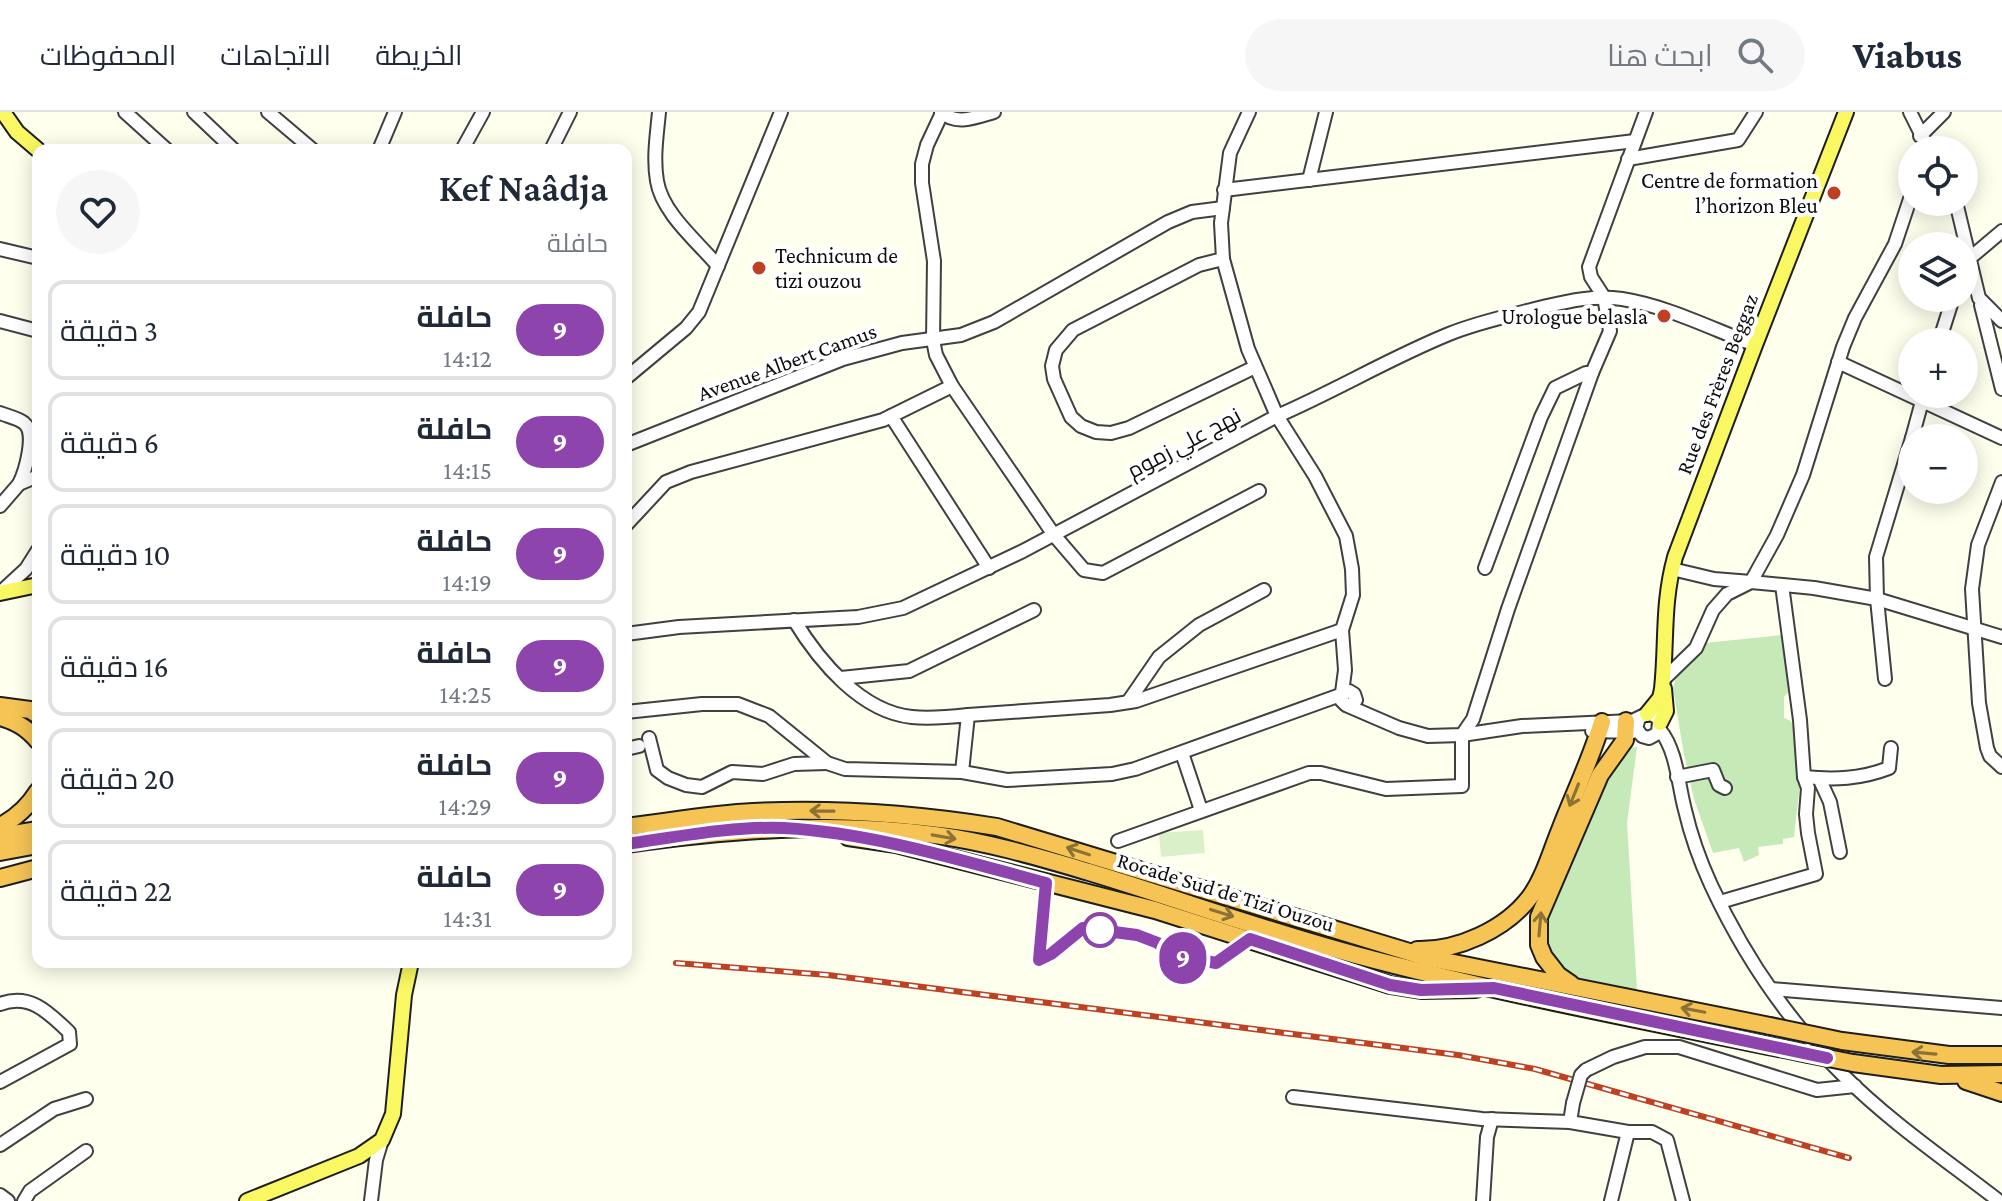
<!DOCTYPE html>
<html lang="ar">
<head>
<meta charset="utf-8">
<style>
  body { margin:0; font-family:"Crimson Pro",Cairo,serif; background:#f6f6f7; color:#1f2937; direction:rtl; height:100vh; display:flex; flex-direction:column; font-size:30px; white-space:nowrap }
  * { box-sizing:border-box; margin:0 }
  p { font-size:26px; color:#747a83 }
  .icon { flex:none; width:44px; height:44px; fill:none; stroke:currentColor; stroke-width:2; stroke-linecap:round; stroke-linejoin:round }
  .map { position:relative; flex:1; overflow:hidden; direction:ltr }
  .sheet { position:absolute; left:32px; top:32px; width:600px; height:824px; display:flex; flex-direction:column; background:#fff; border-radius:16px; box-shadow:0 4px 20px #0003; direction:rtl }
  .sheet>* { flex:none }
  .badge { padding:0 16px; border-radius:26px; font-size:28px; line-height:52px }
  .buttons { position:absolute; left:1898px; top:24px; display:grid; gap:16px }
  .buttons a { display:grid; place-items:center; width:80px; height:80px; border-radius:50%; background:#fff; box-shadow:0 4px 20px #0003; font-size:40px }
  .map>.badge { position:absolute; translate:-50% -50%; box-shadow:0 0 0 4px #fff }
  .round { display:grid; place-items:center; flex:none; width:84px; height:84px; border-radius:42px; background:#f6f6f7 }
  .head { display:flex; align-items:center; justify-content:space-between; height:136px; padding:0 24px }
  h1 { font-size:38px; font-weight:600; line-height:60px }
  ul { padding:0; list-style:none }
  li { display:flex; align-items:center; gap:24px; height:100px; margin:0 16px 12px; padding:0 8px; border:4px solid #e0e1e3; border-radius:16px }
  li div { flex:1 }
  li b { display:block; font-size:30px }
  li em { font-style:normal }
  li .badge { min-width:88px; font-weight:700; text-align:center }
  header { display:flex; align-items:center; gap:48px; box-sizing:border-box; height:112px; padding:0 40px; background:#fff; border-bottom:2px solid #e0e1e3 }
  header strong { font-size:38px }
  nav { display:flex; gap:44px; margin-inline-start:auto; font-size:28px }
  .search { width:560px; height:72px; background:#f6f6f7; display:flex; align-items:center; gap:20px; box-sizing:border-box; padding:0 28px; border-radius:44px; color:#747a83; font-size:30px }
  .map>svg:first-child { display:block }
  .green { fill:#c5e9b7 }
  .pitch { fill:#d9f0c9 }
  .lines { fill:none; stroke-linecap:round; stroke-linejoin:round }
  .minor-casing { stroke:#404040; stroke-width:16 }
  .major-casing { stroke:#1e1e1e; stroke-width:18 }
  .highway-casing { stroke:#1e1e1e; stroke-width:20 }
  .minor { stroke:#fff; stroke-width:12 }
  .major { stroke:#f9f863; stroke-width:14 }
  .highway { stroke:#f5c455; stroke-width:16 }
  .rail-casing { stroke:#be4124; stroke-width:6 }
  .rail { stroke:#fff; stroke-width:3; stroke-dasharray:9; stroke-linecap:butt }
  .minor-bridge-casing { stroke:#404040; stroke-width:16; stroke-linecap:butt }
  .highway-bridge-casing { stroke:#1e1e1e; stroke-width:20; stroke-linecap:butt }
  .minor-bridge { stroke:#fff; stroke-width:12 }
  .highway-bridge { stroke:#f5c455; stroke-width:16 }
  .oneway { stroke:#8d7235 }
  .line-casing { stroke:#fff; stroke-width:18 }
  .line { stroke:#8e44ad; stroke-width:12 }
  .poi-dot { fill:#be4124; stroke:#fff; stroke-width:3 }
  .stop-dot { fill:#fff; stroke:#8e44ad; stroke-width:4 }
  .labels { text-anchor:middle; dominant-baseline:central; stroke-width:8; stroke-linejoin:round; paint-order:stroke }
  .poi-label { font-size:22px; fill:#0d0d0d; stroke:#fff; text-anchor:end }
  .street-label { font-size:22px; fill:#0d0d0d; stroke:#fff }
</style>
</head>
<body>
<header>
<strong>Viabus</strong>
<div class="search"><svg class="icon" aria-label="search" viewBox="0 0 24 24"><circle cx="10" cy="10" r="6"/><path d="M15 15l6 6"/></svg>ابحث هنا</div>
<nav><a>الخريطة</a><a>الاتجاهات</a><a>المحفوظات</a></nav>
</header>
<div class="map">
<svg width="2002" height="1089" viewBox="0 0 2002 1089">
  <rect width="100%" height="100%" fill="#feffed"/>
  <g class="green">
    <path d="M1782,523l4,37 7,1 1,13 -10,11v21l7,3c16,42 7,74 3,116l-11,2v5l-25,3 1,8 -15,7 -5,-14 -26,5 -19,-54 -11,-50 -10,-61 6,-20 26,-25z"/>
    <polygon points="1637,635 1627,711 1637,878 1569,864 1555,853 1543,830 1549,791 1611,654 1627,636"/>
  </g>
  <polygon class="pitch" points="1203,718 1205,741 1161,745 1159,721"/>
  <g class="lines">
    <defs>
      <g id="minor">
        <polyline points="125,0 167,38"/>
        <polyline points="194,0 234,38"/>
        <polyline points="268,0 313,38"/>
        <path d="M659,0c-2,22 -6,46 -2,69 5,32 41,61 61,85"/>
        <path d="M941,0c16,14 35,5 53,0"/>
        <polyline points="1249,0 1230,41 1221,111 1223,147 1248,237 1265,276 1277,304 1315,364 1346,424 1352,457 1353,483 1342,518 1345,558 1341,588 1346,593 1353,592 1356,588 1354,582 1349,579 1344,581"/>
        <polyline points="1910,0 1929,38"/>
        <polyline points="942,1 927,33 922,52 922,71 934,149 933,228 936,243 952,274 1054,423 1084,458 1103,461 1259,379"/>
        <polyline points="1920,24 1944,0"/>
        <polyline points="379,38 395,0"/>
        <polyline points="462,38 483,0"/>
        <polyline points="551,38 570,0"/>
        <polyline points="1628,47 1738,28 1756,0"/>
        <polyline points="1309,68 1326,0"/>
        <polyline points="1224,78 1635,29"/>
        <polyline points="1956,90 1979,186 2002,209"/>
        <polyline points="0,137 38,146"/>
        <polyline points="1970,146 2002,119"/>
        <polyline points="1223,147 1199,153 1073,218 1056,238 1052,254 1054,267 1071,305 1081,314 1096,320 1111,321 1129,316 1255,255"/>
        <polyline points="1981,193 2002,277"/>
        <polyline points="0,209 38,219"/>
        <polyline points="1939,230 1953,186"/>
        <polyline points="1838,250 2002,326"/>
        <polyline points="626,266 686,216 699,200 781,0"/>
        <path d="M0,301c7,3 18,5 24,10 13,10 1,49 -5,61"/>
        <polyline points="891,304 989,456"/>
        <polyline points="1912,326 1924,282"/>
        <polyline points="626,333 843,247 902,231 961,223 994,210 1168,110 1192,100 1223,96"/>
        <polyline points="2002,370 1978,433 1972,477 1979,591 1987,636 1990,644 2002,655"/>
        <polyline points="0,394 19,372 38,364"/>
        <polyline points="626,413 666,370 691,360 883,308 952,274"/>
        <polyline points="1485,456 1541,305 1555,276 1586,261 1592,261"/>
        <polyline points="1672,457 1714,467 1751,470 1777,423 1803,363 1843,235 1855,206 1895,132 1912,81"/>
        <polyline points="1,480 26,457 38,438"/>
        <path d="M626,522l53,-7 179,-10 45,-9 120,-57 254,-135c58,-25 113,-58 172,-82 29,-12 63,-19 94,-27 26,-6 51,-12 79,-8 45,7 90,30 133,46"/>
        <polyline points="841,566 909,559 1034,498"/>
        <polyline points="1885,567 1877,487 1876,445 1912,326"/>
        <polyline points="1663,568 1696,536 1713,498 1727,482 1751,470 1814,476 1877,487 2002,525"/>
        <polyline points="1128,590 1159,545 1199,513 1264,478"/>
        <path d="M1348,594l51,22 29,8 34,-1 60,-9 109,-5c11,-3 18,-13 28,-1l-1,13 -9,5 -7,-2 -6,-8 3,-10"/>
        <path d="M626,600l76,-8h36l31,12 58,47 18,6 117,3 6,-57c-18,2 -38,4 -56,2 -51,-5 -93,-56 -118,-97"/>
        <polyline points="968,603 1110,593 1136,589 1342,518"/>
        <path d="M1660,618c17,21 18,54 25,80 6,26 15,51 26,75 32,69 77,136 132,190 47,47 103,85 156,126"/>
        <polyline points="1592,619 1633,620"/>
        <polyline points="649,626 657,658 668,666 686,673 702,675 732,660 763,662 794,652 827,651"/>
        <polyline points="626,637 639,634"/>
        <polyline points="1182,641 1201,698"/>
        <polyline points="962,660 1007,668 1112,662 1135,657 1343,582"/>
        <polyline points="1677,665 1713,658 1719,673 1725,676"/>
        <path d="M1804,665c30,3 57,2 85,-9l2,-20"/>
        <polyline points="1819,666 1830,690 1840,740"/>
        <polyline points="1118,729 1309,661 1321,661 1386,677 1462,674 1462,623 1473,607 1508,497 1592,261 1610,219 1604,185 1591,165 1589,155 1646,0"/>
        <polyline points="1720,790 1816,762 1808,721 1806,702 1808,676 1804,665 1800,608 1782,473"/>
        <polyline points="1771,877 2002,896"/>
        <path d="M0,892c30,-11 48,8 69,28l1,12 -70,38"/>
        <polyline points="1586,958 1613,945 1645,935 1679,935 1817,978 1855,974"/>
        <polyline points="1293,985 1482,1007 1570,1010"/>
        <polyline points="1573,991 1570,1010 1628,1020 1611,1089"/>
        <polyline points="1628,1020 1652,1020 1667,1028 1683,1089"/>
        <polyline points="0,1033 54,997 86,987"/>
        <polyline points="0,1083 8,1089"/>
        <polyline points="24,1089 30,1079 86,1039"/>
        <polyline points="371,1089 376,1048 382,1028"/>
        <polyline points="1483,1089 1487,1025 1492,1007"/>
      </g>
      <g id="major">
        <polyline points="3,0 17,20 38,38"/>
        <polyline points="0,481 38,473"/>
        <path d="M1647,602l13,-16 2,-9c5,-48 0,-84 13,-132l80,-212 91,-233"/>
        <polyline points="1660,611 1666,599 1664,577"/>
        <polyline points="247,1089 359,1044 382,1028 393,1002 404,883 411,850"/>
      </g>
      <g id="highway">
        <polyline points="0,594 30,598 38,603"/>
        <path d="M0,605c17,5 27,11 38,24"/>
        <path d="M0,714c16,-8 28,-19 38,-35"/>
        <path d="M626,715c42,-5 85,-13 127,-15 82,-4 163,2 244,15l432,131 341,68"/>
        <polyline points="0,724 38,718"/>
        <polyline points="848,725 896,732 1155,798 1390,873 1421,878 1476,877"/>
        <path d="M626,732c103,-14 205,-23 309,-9 53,7 103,22 154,37 89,27 177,59 267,83 149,40 302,68 452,99"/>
        <polyline points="0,740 38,733"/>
        <polyline points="0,766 38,756"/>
        <path d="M1417,838c40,1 88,-20 113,-53 14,-19 21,-45 30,-67 14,-36 31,-71 42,-108"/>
        <polyline points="1571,872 1558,863 1544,845 1539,833 1539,805 1600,663 1625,628 1626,609"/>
        <polyline points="1842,929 1949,943 2002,943"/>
        <polyline points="1853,951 1941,963 2002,962"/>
        <polyline points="1966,969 2002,981"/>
      </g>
    </defs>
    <use href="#minor" class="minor-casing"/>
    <use href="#major" class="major-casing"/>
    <use href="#highway" class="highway-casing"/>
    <use href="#minor" class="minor"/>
    <use href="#major" class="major"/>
    <use href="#highway" class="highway"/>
    <defs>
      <polyline id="rail" points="676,851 828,863 1458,943 1535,957 1849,1046"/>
    </defs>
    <use href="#rail" class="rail-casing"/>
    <use href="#rail" class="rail"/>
    <defs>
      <polyline id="minor-bridge" points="1573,991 1581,963 1586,958"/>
      <g id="highway-bridge">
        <polyline points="1770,914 1842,929"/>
        <polyline points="1808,942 1853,951"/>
      </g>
    </defs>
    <use href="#minor-bridge" class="minor-bridge-casing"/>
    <use href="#highway-bridge" class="highway-bridge-casing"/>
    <use href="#minor-bridge" class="minor-bridge"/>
    <use href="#highway-bridge" class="highway-bridge"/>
  </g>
  <defs><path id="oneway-shaft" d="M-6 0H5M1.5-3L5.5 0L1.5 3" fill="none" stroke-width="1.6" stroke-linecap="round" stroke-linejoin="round" transform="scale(2)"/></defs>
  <g class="oneway">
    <use href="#oneway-shaft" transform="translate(1574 683) rotate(112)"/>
    <use href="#oneway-shaft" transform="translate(822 699) rotate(-179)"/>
    <use href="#oneway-shaft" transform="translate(944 725) rotate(10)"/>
    <use href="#oneway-shaft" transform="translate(1078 739) rotate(-162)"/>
    <use href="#oneway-shaft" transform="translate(1222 801) rotate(17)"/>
    <use href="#oneway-shaft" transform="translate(1540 812) rotate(-85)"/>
    <use href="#oneway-shaft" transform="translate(1693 898) rotate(-169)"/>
    <use href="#oneway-shaft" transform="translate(1924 941) rotate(-175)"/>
  </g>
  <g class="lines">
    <defs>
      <path id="line" d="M626,732c51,-7 106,-18 158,-16 89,5 176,32 262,55l-7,77 12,-6 32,-26 54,7 21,8 11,11 47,9 34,-24 140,46 31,5 73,-2 333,70"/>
    </defs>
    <use href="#line" class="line-casing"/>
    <use href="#line" class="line"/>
  </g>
  <g class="poi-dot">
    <circle cx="1834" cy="81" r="8"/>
    <circle cx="759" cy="156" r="8"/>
    <circle cx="1664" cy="204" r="8"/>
  </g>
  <circle class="stop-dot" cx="1100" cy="818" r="16"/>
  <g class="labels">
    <g class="poi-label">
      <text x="1818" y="68">Centre de formation<tspan x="1818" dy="25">l’horizon Bleu</tspan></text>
      <text x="775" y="143" text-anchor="start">Technicum de<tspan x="775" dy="25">tizi ouzou</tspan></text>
      <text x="1648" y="204">Urologue belasla</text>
    </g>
    <g class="street-label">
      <text transform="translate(787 250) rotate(-20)">Avenue Albert Camus</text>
      <text transform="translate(1717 272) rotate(-69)">Rue des Frères Beggaz</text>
      <text transform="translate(1184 331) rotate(-28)">نهج علي زموم</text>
      <text transform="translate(1226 780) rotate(17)">Rocade Sud de Tizi Ouzou</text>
    </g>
  </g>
</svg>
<div class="buttons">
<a><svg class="icon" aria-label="locate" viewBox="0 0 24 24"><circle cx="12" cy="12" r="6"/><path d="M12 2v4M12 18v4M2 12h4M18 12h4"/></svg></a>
<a><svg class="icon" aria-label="layers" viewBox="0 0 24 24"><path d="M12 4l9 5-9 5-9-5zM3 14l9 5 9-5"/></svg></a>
<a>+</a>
<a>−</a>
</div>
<b class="badge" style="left:1183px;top:846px;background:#8e44ad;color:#fff">9</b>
<section class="sheet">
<div class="head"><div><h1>Kef Naâdja</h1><p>حافلة</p></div><a class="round"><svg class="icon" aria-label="heart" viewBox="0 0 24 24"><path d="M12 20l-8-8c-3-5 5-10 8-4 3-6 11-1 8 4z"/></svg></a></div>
<ul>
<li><span class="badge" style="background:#8e44ad;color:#fff">9</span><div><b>حافلة</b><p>14:12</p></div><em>3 دقيقة</em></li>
<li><span class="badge" style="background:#8e44ad;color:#fff">9</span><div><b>حافلة</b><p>14:15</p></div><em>6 دقيقة</em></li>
<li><span class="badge" style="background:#8e44ad;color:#fff">9</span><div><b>حافلة</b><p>14:19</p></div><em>10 دقيقة</em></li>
<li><span class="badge" style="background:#8e44ad;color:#fff">9</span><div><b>حافلة</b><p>14:25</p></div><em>16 دقيقة</em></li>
<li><span class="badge" style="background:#8e44ad;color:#fff">9</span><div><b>حافلة</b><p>14:29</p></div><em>20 دقيقة</em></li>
<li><span class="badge" style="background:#8e44ad;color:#fff">9</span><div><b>حافلة</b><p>14:31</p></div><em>22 دقيقة</em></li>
</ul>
</section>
</div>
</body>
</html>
